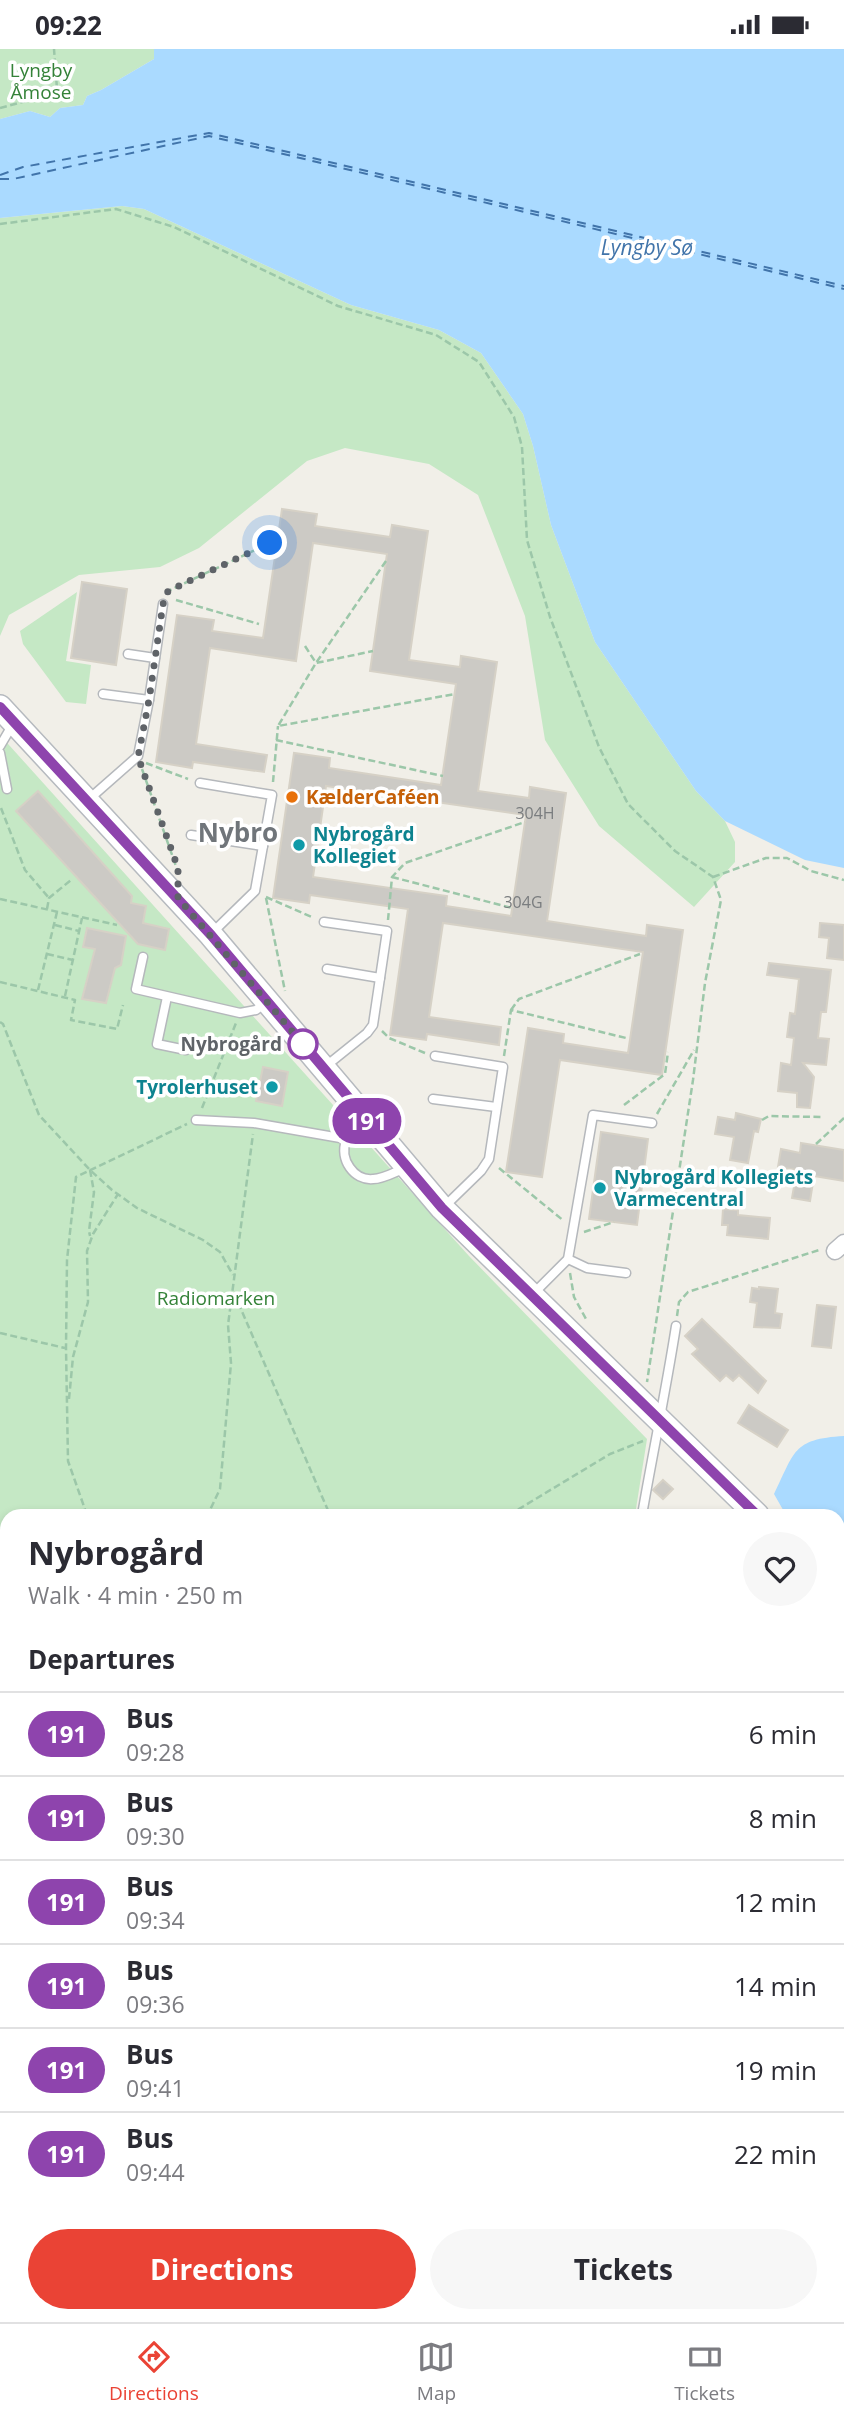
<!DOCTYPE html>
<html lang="en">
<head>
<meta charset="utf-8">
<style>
  body { margin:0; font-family:"Open Sans",sans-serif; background:#f7f7f7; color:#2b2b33; height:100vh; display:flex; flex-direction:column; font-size:26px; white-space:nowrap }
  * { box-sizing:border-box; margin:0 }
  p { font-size:23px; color:#7c7c81 }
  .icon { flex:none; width:38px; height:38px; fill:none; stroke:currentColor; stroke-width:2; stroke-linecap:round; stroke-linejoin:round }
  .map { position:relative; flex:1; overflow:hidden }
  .sheet { position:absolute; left:0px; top:1460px; width:845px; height:814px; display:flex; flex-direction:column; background:#fff; border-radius:21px 21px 0 0; box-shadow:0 4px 10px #0003 }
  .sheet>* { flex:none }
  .badge { padding:0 14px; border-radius:23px; font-size:24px; line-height:46px }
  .you { position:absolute; width:35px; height:35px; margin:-18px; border:5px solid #fff; border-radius:50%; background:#1a73e8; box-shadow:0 0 0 10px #1a73e833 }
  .map>.badge { position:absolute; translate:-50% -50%; box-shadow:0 0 0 4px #fff }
  h2 { padding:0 28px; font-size:26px; line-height:63px }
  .round { display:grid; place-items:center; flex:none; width:74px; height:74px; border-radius:37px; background:#f7f7f7 }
  .headline { display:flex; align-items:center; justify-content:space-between; height:119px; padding:0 28px }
  h1 { font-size:33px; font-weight:700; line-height:52px }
  .primary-button { display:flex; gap:14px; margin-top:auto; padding:14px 28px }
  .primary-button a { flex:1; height:80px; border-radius:42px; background:#ea4335; color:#fff; font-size:28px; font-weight:700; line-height:80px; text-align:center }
  .primary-button a+a { background:#f7f7f7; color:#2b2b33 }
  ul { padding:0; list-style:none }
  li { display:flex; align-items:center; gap:21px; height:84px; padding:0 28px; border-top:2px solid #e1e1e2 }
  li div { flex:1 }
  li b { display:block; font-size:26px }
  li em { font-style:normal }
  li .badge { min-width:77px; font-weight:700; text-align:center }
  .status { display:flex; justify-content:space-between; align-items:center; height:49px; padding:0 35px; background:#fff; direction:ltr }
  .status svg { height:19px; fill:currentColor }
  .tab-bar { display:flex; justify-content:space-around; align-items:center; height:98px; border-top:2px solid #e1e1e2; background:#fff; font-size:19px; color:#7c7c81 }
  .tab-bar a { display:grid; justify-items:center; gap:4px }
  .tab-bar .on { color:#ea4335 }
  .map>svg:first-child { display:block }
  .green { fill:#c5e8c5 }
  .water { fill:#aadaff }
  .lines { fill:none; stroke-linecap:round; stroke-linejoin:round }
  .ferry { stroke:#4174aa; stroke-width:2; stroke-dasharray:9 7; stroke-linecap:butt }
  .building { fill:#cccac5; stroke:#d6d1c6; stroke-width:2; fill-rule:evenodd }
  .lane-casing { stroke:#b5b8bc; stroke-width:11 }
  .street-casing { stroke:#b5b8bc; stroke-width:19 }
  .secondary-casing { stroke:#b6babf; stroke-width:26 }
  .path { stroke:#9cc7a9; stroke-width:2.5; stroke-dasharray:7 3.5; stroke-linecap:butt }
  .lane { stroke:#fff; stroke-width:8 }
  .street { stroke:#fff; stroke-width:16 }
  .secondary { stroke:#fff; stroke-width:23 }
  .line-casing { stroke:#fff; stroke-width:16 }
  .line { stroke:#8e44ad; stroke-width:10 }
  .walk { stroke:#5f6368; stroke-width:7; stroke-dasharray:0 12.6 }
  .food-dot { fill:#e8710a; stroke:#fff; stroke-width:2.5 }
  .culture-dot { fill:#0f9aa8; stroke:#fff; stroke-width:2.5 }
  .stop-dot { fill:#fff; stroke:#8e44ad; stroke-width:3.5 }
  .labels { text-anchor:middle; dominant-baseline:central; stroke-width:7; stroke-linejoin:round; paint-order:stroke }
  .number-label { font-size:16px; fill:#7a7d7f }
  .park-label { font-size:19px; fill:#348238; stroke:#fff }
  .food-label { font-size:19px; font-weight:bold; fill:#c56008; stroke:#fff; text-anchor:start }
  .culture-label { font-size:19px; font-weight:bold; fill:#0d838f; stroke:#fff; text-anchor:start }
  .stop-label { font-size:19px; font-weight:bold; fill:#5f6368; stroke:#fff; text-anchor:end }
  .water-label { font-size:21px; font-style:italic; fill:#4174aa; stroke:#fff }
  .district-label { font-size:26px; font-weight:bold; fill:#70757a; stroke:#fff }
</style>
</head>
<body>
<div class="status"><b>09:22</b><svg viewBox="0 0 49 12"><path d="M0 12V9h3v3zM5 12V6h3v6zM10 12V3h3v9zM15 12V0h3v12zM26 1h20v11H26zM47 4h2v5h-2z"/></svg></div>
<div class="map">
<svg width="844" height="2273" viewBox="0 0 844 2273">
  <rect width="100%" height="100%" fill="#f1efe8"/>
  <g class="green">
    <polygon points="0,0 154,0 154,10 101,41 87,47 83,56 60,59 50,68 30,62 0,70"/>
    <polygon points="122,157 144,160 351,256 439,281 481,304 523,365 533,397 551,476 595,593 696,742 725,772 735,793 735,813 694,858 599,777 545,691 525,567 478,446 429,415 345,399 307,412 199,499 160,518 79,526 9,566 0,587 0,169"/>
    <polygon points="77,543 66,612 91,616 86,655 66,653 23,595 20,582"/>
    <polygon points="0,686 469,1207 647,1390 635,1466 7,1466 7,2266 507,2266 506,2273 0,2273"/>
  </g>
  <g class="water">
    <polygon points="154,0 844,0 844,819 805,811 725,772 696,742 595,593 551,476 533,397 523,365 481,304 439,281 351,256 144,160 122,157 0,169 0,70 30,62 50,68 60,59 83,56 87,47 101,41 154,10"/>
    <path d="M844,1387v129l-6,-5v-45h-52l-12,-21c21,-42 18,-55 70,-58z"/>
  </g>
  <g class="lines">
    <g class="ferry">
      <polyline points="0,126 23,118 209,84 844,237"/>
      <polyline points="0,130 13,130 209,87 844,240"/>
    </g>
  </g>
  <g class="building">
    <path d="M282,460l35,5 -2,12 75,11 2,-12 36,6 -19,129 51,7 1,-11 36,6 -19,129 51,7 1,-11 36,6 -19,128 99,15 1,-11 36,5 -21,145 -102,-15 -18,117 -36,-5 22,-144 36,6 -1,9 65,10 15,-101 -200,-29 -14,94 72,10 -2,18 -72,-11 -1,6 -36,-5 18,-126 -98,-14 -1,8 -36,-5 21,-145 36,5 -1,10 112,17 15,-101 -86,-13 17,-117 -74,-11 -17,118 -86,-13 -14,96 71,11 -3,17 -71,-10 -1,6 -36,-6 21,-147 37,5 -2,11 51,7zM326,737l200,29 -15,101 -65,-10 1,-10 -134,-19z"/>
    <polygon points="82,533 127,540 116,616 71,609"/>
    <polygon points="38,742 132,847 131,854 146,857 143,874 169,880 165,901 138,895 16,762"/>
    <polygon points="820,874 844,876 844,911 827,909 829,889 819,888"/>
    <polygon points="87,879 126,887 121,916 115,919 106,954 82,950 95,900 83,898"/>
    <polygon points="769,914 831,921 826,963 821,963 818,989 829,990 826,1016 803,1014 814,1028 810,1059 797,1058 797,1044 778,1042 781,1014 791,1016 794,989 787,988 790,964 795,965 799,930 767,926"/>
    <polygon points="263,1018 288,1023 282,1057 256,1052"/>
    <polygon points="736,1064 761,1070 758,1083 754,1082 748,1114 730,1111 734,1088 715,1085 718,1068 735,1071"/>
    <polygon points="601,1083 648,1090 637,1176 589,1170"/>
    <polygon points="801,1094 844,1101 844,1132 814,1127 810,1152 792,1149 797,1121 778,1118 781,1100 800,1104"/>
    <polygon points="723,1160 738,1161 738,1166 770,1169 768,1190 727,1186 728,1176 722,1176"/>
    <polygon points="759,1238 778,1240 775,1264 782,1265 780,1279 754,1278 757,1254 750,1253 752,1239 759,1240"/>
    <polygon points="817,1256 836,1258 831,1299 812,1297"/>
    <polygon points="702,1270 766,1332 758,1344 739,1326 733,1332 726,1326 720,1332 692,1305 698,1300 685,1287"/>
    <polygon points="749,1356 788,1381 777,1398 738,1374"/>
    <polygon points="663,1431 673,1440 663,1450 653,1441"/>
  </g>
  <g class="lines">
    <defs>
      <g id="lane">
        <polyline points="128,605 155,609"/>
        <polyline points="103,645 149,651"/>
        <polyline points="0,697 13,675"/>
        <polyline points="0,704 7,740"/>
        <polyline points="200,734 272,746 255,842 213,883"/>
        <polyline points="88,751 138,707 149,651 163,555"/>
        <polyline points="191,786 263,797"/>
        <polyline points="324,873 387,882 373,976 367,984 326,1017"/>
        <polyline points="143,908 136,940 240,964 256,961 265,954"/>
        <polyline points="327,920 380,929"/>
        <polyline points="167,948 157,995 186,1001"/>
        <polyline points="435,1007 503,1018 489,1110 481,1122 445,1157"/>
        <polyline points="433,1050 496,1058"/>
        <path d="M361,1069c-5,7 -12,15 -15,23 -7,18 8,40 27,38 10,0 22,-7 32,-11"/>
        <polyline points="196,1071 254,1074 346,1090"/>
        <polyline points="568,1210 587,1219 626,1224"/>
        <polyline points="534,1244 568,1210 593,1066 652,1074"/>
        <path d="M642,1466c11,-63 24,-125 34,-189"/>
        <polyline points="0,2188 7,2189"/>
      </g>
      <g id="street">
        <polyline points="835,1202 844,1194"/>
        <polyline points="838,1620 844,1614"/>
        <polyline points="838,1704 844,1710"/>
        <polyline points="838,2199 844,2198"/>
        <polyline points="516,2273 517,2266"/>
        <polyline points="698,2273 698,2266"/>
      </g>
      <g id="secondary">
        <polyline points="0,658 211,886 442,1159 757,1466"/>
        <polyline points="838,1546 844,1552"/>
      </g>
    </defs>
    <use href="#lane" class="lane-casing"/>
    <use href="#street" class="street-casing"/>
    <use href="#secondary" class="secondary-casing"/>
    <g class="path">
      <polyline points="0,59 34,50 57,40 54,0"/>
      <polyline points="0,175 116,160 174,178 338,257 436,286 479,313 514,368 522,398 527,491 550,568 599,698 628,755 675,802 713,828 721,851 705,934 693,1031 647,1333"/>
      <polyline points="386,512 316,614 278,677 455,645"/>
      <polyline points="167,545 168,542 270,494"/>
      <polyline points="176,551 259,575"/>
      <polyline points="305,597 316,614 373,602"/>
      <polyline points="276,691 443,727"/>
      <polyline points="146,714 188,730"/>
      <polyline points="142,720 178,823"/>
      <polyline points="273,733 278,677"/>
      <polyline points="1,759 25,821 49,849"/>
      <polyline points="392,828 512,859"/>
      <polyline points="713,828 766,809 787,809 811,822 844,831"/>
      <polyline points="266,848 314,869"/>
      <polyline points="266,849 285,942"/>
      <polyline points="0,850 117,876"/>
      <polyline points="47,860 49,849 71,831"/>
      <polyline points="388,871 392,828 405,814 525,773"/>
      <polyline points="55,876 79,882"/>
      <polyline points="47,905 73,911"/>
      <polyline points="0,933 75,951 71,971 117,980 123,956"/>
      <polyline points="38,941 57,863"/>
      <polyline points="65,947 82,869"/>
      <polyline points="511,961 519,950 640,905"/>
      <polyline points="0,973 3,975 39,1066 90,1121 112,1141 137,1159 203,1191 220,1203 233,1226"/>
      <polyline points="382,982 389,989 425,1004"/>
      <polyline points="504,1007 511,961 626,989"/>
      <polyline points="624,1056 665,1025 668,1003"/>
      <polyline points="202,1059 236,974"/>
      <polyline points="657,1065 694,1001"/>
      <polyline points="762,1071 769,1067 822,1068"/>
      <polyline points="816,1095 844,1069"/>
      <polyline points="499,1119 564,1172"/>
      <polyline points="90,1121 94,1143 89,1182 90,1187"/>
      <polyline points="584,1183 614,1173"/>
      <polyline points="570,1224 574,1248 586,1270"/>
      <polyline points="234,1244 330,1466"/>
      <polyline points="677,1267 679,1253 688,1243 819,1201"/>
      <polyline points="0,1284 65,1299"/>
      <polyline points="69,1350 73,1308 88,1253 87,1202 93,1185 118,1145"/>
      <polyline points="87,1466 68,1412 66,1299 67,1211 76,1128 187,1075"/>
      <polyline points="203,1466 210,1461 220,1440 231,1314 228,1276 253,1085"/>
      <polyline points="509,1466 610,1405 643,1392"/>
      <polyline points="838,1798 844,1792"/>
      <polyline points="0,1877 7,1879"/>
      <polyline points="117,2266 120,2273"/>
      <polyline points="289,2266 298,2273"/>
      <polyline points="58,2273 58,2266"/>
      <polyline points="450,2273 451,2266"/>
    </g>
    <use href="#lane" class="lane"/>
    <use href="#street" class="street"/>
    <use href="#secondary" class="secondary"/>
  </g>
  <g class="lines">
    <defs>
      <polyline id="line" points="0,658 211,886 442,1159 757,1466"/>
    </defs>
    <use href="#line" class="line-casing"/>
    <use href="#line" class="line"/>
    <polyline class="walk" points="270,494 168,542 163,555 149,651 138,708 178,819 178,849 303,995"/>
  </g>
  <circle class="food-dot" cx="292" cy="748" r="7"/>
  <g class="culture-dot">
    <circle cx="299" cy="796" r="7"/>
    <circle cx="272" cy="1038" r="7"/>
    <circle cx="600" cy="1139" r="7"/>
  </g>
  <circle class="stop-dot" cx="303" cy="995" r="14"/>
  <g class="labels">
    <g class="number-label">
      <text x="535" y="764">304H</text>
      <text x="523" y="853">304G</text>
    </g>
    <g class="park-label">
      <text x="41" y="21">Lyngby<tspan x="41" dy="22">Åmose</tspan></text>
      <text x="216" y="1249">Radiomarken</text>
    </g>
    <g class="food-label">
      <text x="306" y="748">KælderCaféen</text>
    </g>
    <g class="culture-label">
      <text x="313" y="785">Nybrogård<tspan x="313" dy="22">Kollegiet</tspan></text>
      <text x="258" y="1038" text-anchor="end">Tyrolerhuset</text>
      <text x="614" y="1128">Nybrogård Kollegiets<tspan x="614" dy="22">Varmecentral</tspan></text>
    </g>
    <g class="stop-label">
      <text x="282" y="995">Nybrogård</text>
    </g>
    <g class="water-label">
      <text x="647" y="198">Lyngby Sø</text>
    </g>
    <g class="district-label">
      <text x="238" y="783">Nybro</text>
    </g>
  </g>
</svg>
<div class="you" style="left:270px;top:494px"></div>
<b class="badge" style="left:367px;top:1072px;background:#8e44ad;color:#fff">191</b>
<section class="sheet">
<div class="headline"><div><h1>Nybrogård</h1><p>Walk · 4 min · 250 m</p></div><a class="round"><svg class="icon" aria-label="heart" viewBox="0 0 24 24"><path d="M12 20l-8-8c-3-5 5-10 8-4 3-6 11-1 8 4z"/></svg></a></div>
<h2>Departures</h2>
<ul>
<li><span class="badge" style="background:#8e44ad;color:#fff">191</span><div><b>Bus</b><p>09:28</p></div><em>6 min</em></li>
<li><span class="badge" style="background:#8e44ad;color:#fff">191</span><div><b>Bus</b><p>09:30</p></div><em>8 min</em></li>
<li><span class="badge" style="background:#8e44ad;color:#fff">191</span><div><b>Bus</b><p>09:34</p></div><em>12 min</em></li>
<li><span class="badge" style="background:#8e44ad;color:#fff">191</span><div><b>Bus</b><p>09:36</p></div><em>14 min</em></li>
<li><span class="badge" style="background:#8e44ad;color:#fff">191</span><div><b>Bus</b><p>09:41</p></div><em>19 min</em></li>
<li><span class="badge" style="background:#8e44ad;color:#fff">191</span><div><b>Bus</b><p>09:44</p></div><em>22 min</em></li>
</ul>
<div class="primary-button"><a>Directions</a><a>Tickets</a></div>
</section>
</div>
<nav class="tab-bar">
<a class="on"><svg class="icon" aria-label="directions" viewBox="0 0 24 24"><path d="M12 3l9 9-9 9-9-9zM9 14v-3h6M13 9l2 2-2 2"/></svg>Directions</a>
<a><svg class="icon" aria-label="map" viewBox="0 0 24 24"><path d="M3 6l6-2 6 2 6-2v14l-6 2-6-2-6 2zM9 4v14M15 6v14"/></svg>Map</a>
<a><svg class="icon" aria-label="tickets" viewBox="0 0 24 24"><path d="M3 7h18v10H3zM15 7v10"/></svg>Tickets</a>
</nav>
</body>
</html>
